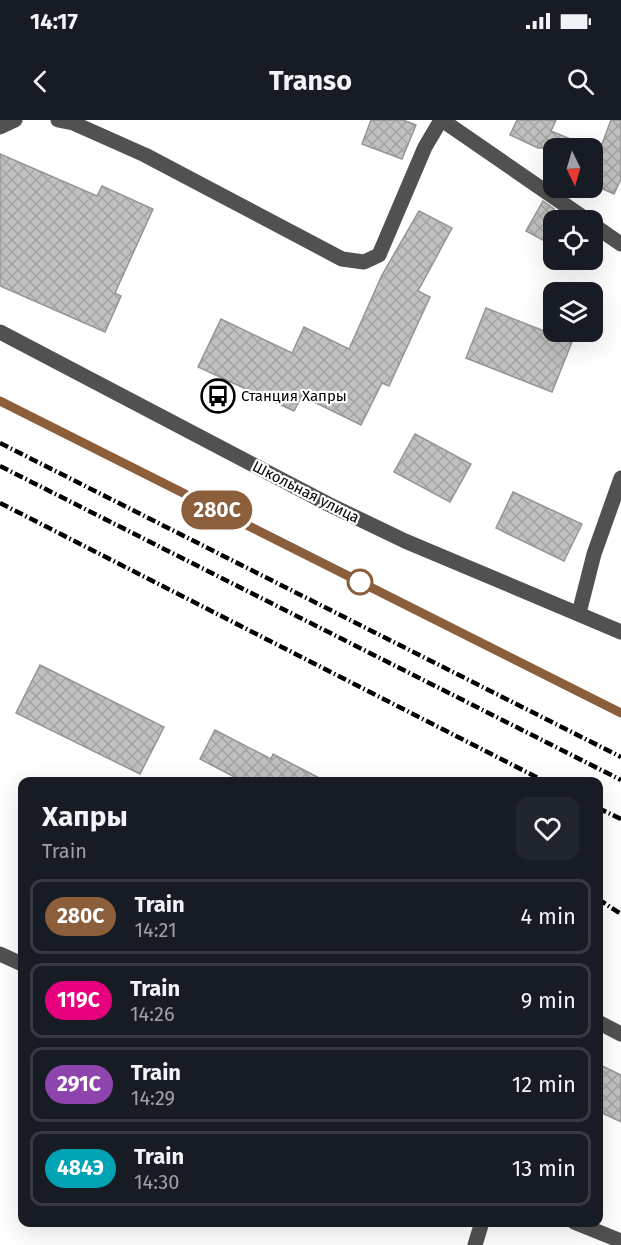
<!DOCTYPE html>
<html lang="en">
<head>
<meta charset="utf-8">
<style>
  body { margin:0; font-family:"Fira Sans",sans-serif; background:#20242c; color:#f1f3f6; height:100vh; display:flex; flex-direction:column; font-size:22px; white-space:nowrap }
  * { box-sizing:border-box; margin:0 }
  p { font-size:20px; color:#9ea1a6 }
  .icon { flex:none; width:33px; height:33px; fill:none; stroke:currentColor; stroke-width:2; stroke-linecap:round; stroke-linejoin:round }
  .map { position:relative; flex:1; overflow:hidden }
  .panel { position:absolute; left:18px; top:657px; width:585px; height:450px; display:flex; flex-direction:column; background:#171b24; border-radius:12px; box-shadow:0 6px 24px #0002 }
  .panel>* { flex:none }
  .badge { padding:0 12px; border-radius:20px; font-size:21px; line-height:39px }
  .needle { width:39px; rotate:175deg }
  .controls { position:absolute; left:543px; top:18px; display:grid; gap:12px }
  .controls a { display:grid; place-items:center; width:60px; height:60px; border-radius:12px; background:#171b24; box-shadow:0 6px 24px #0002; font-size:30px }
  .map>.badge { position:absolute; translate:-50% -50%; box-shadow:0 0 0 3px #fff }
  .round { display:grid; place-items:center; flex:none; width:63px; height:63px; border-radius:12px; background:#20242c }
  .head { display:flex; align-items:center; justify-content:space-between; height:102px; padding:0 24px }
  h1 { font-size:28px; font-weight:700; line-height:45px }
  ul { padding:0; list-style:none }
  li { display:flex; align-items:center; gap:18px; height:75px; margin:0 12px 9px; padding:0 12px; border:3px solid #363941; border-radius:12px }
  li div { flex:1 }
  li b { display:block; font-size:22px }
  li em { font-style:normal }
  li .badge { min-width:66px; font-weight:700; text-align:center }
  .status { display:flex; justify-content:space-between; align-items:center; height:42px; padding:0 30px; background:#171b24; direction:ltr }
  .status svg { height:16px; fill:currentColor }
  header { display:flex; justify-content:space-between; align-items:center; height:78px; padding:0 24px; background:#171b24; font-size:27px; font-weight:700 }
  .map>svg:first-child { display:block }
  .building { fill:url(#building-cross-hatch); stroke:#959595; stroke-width:1.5 }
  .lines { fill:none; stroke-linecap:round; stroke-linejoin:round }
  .minor { stroke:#515151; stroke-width:15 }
  .rail { stroke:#000; stroke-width:4.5; stroke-dasharray:9 3 1.5 3; stroke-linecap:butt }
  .line-casing { stroke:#fff; stroke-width:14 }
  .line { stroke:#8b5e3c; stroke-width:9 }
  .stop-dot { fill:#fff; stroke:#8b5e3c; stroke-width:3 }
  .labels { text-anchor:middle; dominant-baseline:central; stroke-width:4.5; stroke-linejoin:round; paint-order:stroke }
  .poi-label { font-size:15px; fill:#000; stroke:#fff; text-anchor:start }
  .street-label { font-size:15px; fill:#000; stroke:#fff }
</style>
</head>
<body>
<div class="status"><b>14:17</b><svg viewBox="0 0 49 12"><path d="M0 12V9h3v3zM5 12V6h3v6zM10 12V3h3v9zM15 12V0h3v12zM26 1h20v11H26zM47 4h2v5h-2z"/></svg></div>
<header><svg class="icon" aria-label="back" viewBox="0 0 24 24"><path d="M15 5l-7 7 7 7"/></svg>Transo<svg class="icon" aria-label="search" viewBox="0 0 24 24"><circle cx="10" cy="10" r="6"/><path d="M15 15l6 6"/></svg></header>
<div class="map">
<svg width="621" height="1125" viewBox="0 0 621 1125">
  <defs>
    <pattern id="building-cross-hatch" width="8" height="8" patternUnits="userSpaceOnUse" patternTransform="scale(1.5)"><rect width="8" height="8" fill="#c0c0c0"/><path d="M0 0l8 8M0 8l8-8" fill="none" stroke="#a3a3a3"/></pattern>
  </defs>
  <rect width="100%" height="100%" fill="#fff"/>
  <g class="building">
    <polygon points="371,0 403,0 416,5 402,39 362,24"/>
    <polygon points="517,0 556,0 551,11 592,28 538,28 510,15"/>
    <polygon points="611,0 621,0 621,59 614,74 592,64 592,29 599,32"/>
    <polygon points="0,34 97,76 102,66 153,89 115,173 121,176 105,212 0,166"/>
    <polygon points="543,81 554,89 554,126 526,111"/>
    <polygon points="419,91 452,108 418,171 430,177 389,266 382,263 361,305 302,276 294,291 198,247 221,199 292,233 304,207 349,229 382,155"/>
    <polygon points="486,188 572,222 552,272 466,238"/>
    <polygon points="415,314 471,344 450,382 394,352"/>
    <polygon points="513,372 582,404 564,441 496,408"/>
    <polygon points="40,545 164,607 140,654 16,593"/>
    <polygon points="215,610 271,639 273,634 327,662 244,662 200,639"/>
    <polygon points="598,944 621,955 621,1002 598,991"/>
  </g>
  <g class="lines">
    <g class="minor">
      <polyline points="58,0 73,3 145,35 342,139 364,142 379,135 425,27 441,0"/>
      <polyline points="442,0 587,100"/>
      <polyline points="0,7 15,0"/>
      <polyline points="592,104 621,124"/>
      <polyline points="0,212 328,384 405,421 621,512"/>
      <polyline points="579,493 594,434 621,358"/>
      <polyline points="0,834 22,844"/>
      <polyline points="598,902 621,914"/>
      <polyline points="574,1102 621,1121"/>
      <polyline points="475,1125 482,1102"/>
    </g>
    <g class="rail">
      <polyline points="0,281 621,593"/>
      <polyline points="0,323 621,637"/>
      <polyline points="0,346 621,660"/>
      <polyline points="0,383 546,662"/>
      <polyline points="598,688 621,699"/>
      <polyline points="598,779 621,794"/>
    </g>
  </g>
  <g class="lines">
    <defs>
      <polyline id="line" points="0,281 621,593"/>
    </defs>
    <use href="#line" class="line-casing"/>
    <use href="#line" class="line"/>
  </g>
  <defs>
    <symbol id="bus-ring" viewBox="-11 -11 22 22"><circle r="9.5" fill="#fff" stroke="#000" stroke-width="1.5"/><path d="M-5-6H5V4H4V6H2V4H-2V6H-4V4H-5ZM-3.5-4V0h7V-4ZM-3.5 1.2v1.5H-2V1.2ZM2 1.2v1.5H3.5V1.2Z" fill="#000"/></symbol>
  </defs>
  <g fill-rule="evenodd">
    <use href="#bus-ring" x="199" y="257" width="38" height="38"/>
  </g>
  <circle class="stop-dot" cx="360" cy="462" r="12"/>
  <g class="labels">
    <g class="poi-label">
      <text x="241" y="276">Станция Хапры</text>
    </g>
    <g class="street-label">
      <text transform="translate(306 372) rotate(27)">Школьная улица</text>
    </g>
  </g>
</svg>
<div class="controls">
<a><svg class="needle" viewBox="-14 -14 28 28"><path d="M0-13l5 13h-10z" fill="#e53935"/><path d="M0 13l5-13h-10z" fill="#9ea1a6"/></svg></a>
<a><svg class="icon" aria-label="locate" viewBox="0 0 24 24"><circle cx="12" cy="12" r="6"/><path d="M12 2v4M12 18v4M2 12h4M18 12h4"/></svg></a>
<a><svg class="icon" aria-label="layers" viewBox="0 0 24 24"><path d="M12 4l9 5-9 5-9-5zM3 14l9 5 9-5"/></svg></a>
</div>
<b class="badge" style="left:217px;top:390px;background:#8b5e3c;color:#fff">280С</b>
<section class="panel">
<div class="head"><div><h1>Хапры</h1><p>Train</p></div><a class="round"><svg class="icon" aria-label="heart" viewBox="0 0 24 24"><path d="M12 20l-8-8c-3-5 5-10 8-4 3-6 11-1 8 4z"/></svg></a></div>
<ul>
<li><span class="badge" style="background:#8b5e3c;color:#fff">280С</span><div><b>Train</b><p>14:21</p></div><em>4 min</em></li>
<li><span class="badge" style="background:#e6007e;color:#fff">119С</span><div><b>Train</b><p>14:26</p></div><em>9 min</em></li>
<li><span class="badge" style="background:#8e44ad;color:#fff">291С</span><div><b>Train</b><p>14:29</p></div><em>12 min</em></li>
<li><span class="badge" style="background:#00a3b4;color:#fff">484Э</span><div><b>Train</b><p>14:30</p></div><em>13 min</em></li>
</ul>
</section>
</div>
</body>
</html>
